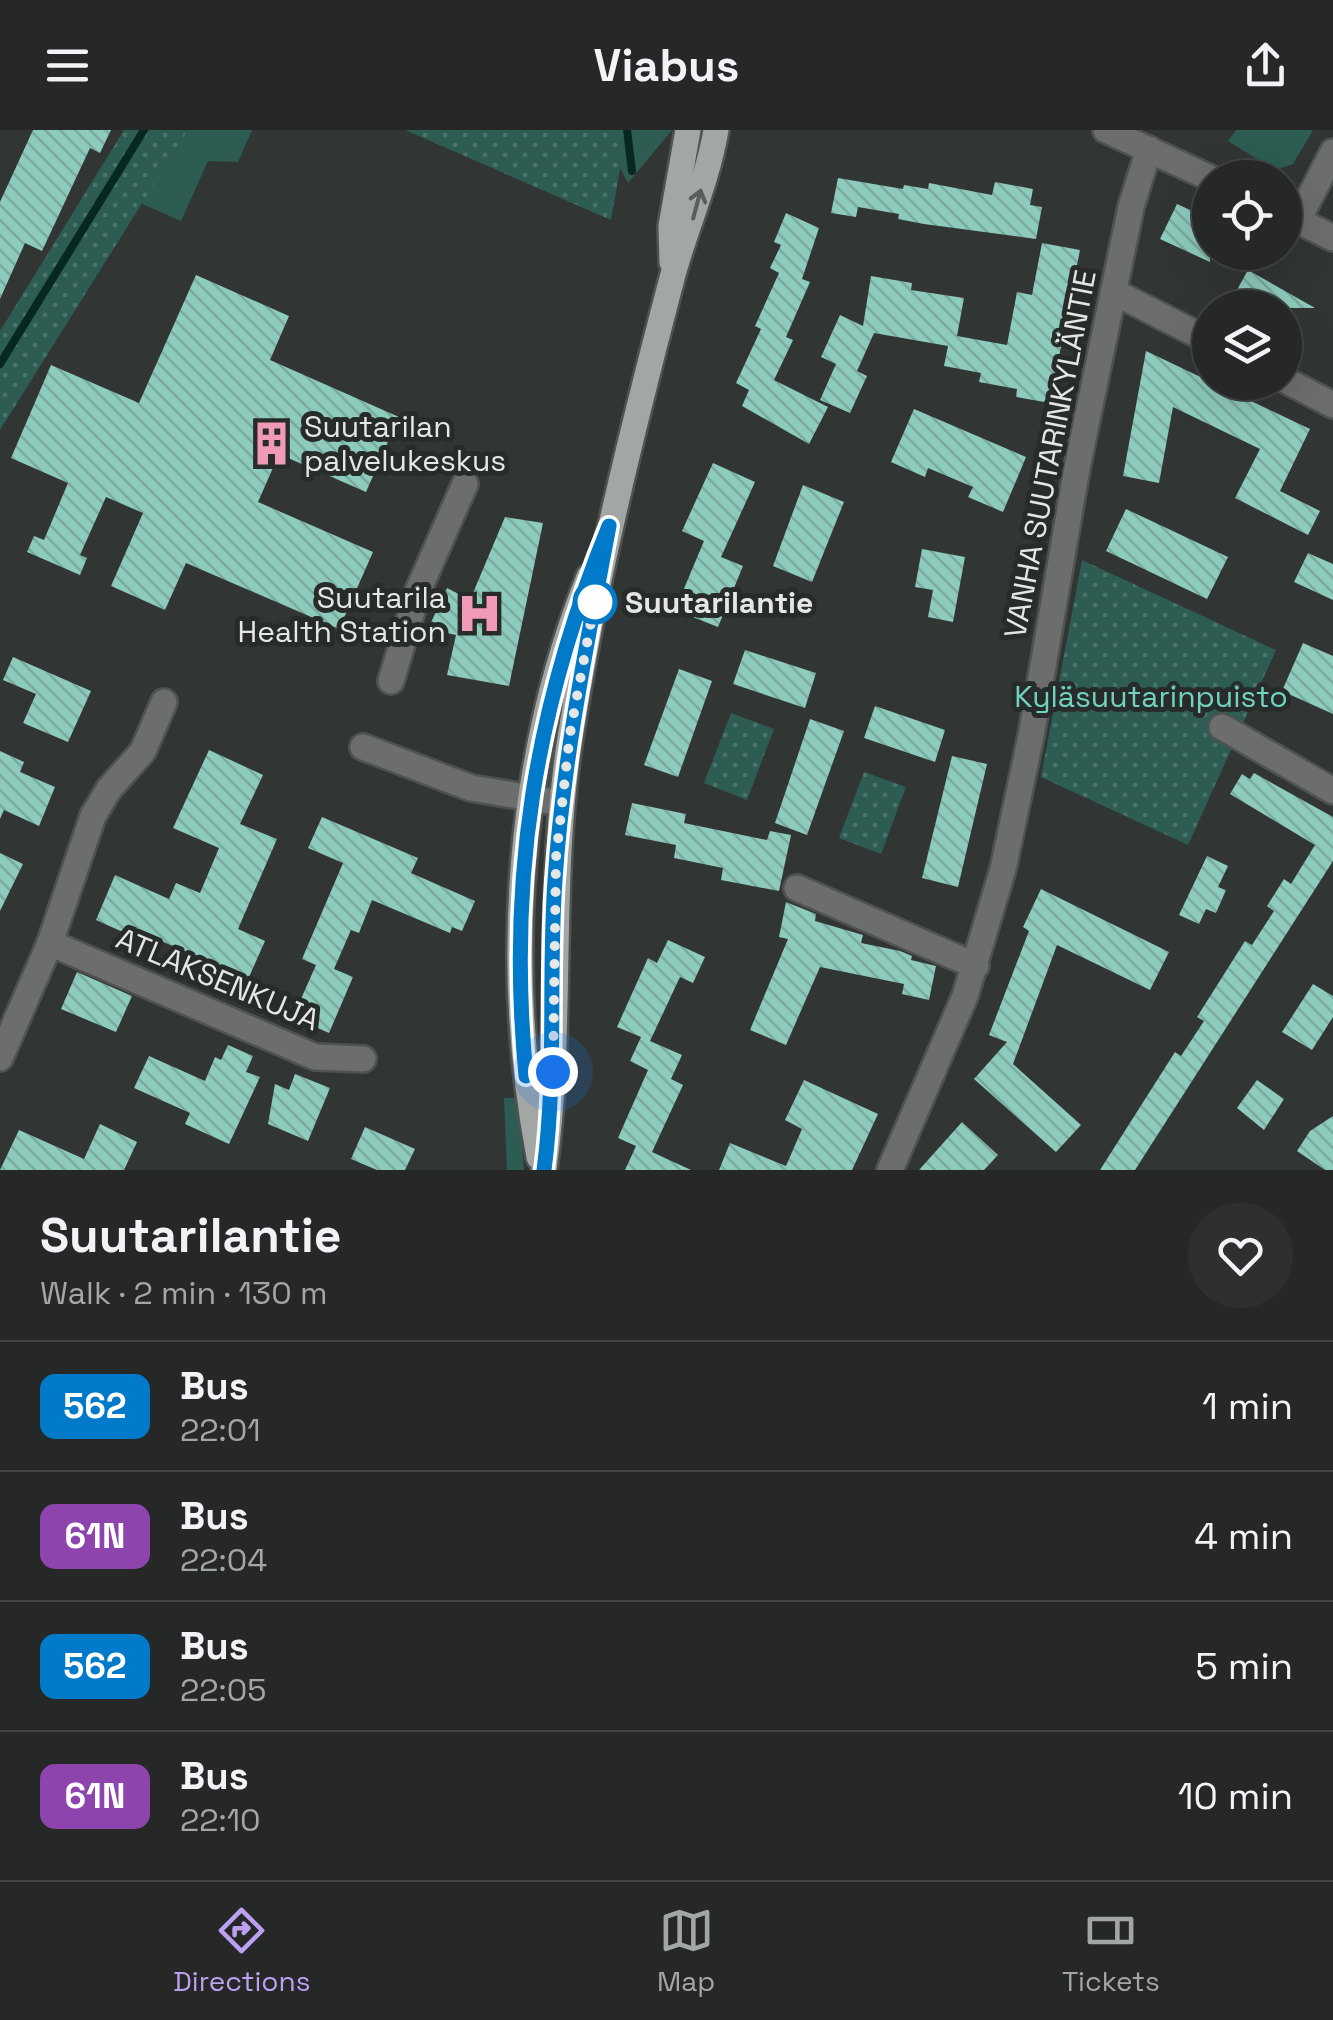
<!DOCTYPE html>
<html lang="en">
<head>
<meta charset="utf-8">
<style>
  body { margin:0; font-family:"Space Grotesk",sans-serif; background:#2d302f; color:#f1f3f6; height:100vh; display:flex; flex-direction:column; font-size:38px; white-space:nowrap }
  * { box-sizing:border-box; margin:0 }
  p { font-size:32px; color:#a3a6a7 }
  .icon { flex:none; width:55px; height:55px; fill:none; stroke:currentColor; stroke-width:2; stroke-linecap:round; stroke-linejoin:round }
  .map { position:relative; height:1040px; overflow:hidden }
  .sheet { display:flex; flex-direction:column; background:#252827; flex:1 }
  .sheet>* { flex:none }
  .badge { padding:0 20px; border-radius:15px; font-size:35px; line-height:65px }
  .tools { position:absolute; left:1192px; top:30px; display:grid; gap:20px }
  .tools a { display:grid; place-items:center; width:110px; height:110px; border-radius:50%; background:#252827; box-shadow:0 10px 40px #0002,0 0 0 2px #424444; font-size:50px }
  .you { position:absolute; width:50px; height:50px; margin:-25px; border:8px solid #fff; border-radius:50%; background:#1a73e8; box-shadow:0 0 0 15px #1a73e833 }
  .map>.badge { position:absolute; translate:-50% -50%; box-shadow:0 0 0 5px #fff }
  .round { display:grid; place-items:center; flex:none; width:105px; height:105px; border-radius:52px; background:#2d302f }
  .head { display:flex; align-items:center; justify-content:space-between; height:170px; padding:0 40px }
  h1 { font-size:48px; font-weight:600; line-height:75px }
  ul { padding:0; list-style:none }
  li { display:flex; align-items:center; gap:30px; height:130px; padding:0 40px; border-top:2px solid #424444 }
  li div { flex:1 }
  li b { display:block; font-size:38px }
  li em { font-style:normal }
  li .badge { min-width:110px; font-weight:700; text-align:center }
  header { display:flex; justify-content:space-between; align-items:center; height:130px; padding:0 40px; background:#252827; font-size:45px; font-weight:600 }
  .tab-bar { display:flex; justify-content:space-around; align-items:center; height:140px; border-top:2px solid #424444; background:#252827; font-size:28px; color:#a3a6a7 }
  .tab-bar a { display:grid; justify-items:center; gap:5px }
  .tab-bar .active { color:#bca0f2 }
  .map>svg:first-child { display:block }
  .green { fill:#2c5c52 }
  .park { fill:url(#park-dots) }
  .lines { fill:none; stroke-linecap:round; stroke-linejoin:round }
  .stream { stroke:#062821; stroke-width:8 }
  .building { fill:url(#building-back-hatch) }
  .minor-casing { stroke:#4e5250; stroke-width:30 }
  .major-casing { stroke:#4e5250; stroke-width:30 }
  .minor { stroke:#6c6e6e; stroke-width:25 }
  .major { stroke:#a2a7a6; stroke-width:25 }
  .oneway { stroke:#585d5c }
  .line-casing { stroke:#fff; stroke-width:22 }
  .line { stroke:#007ac9; stroke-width:15 }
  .walk { stroke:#e4e7e6; stroke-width:10; stroke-dasharray:0 18 }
  .stop-dot { fill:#fff; stroke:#007ac9; stroke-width:5 }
  .labels { text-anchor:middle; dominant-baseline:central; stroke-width:10; stroke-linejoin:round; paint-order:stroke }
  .poi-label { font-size:30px; fill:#e4e7e6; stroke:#272c2a; text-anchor:start }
  .street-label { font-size:30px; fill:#e4e7e6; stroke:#272c2a }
  .stop-label { font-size:30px; font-weight:bold; fill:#e4e7e6; stroke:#272c2a; text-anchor:start }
  .park-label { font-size:30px; fill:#71d3be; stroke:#272c2a }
</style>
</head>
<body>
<header><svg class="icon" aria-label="menu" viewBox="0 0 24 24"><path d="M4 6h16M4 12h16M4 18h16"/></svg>Viabus<svg class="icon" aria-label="share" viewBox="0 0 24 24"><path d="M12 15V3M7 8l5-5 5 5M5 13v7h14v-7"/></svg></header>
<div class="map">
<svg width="1333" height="1040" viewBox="0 0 1333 1040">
  <defs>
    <pattern id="park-dots" width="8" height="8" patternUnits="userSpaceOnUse" patternTransform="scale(2.5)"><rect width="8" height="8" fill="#2c5c52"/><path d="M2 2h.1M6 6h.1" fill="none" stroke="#4a736b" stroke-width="1.8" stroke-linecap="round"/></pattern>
    <pattern id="building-back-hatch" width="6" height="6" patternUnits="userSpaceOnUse" patternTransform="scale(2.5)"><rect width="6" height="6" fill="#8dcbbc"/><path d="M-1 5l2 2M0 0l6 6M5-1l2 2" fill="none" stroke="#7baa9e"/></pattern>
  </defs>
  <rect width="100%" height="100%" fill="#313634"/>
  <g class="green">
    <polygon points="174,0 252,0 238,32 208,31 181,91 131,69"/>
    <polygon points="623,0 672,0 628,53 620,38"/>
    <polygon points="1236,0 1313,0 1293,34 1275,40 1228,11"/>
    <polygon points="504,968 518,968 524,1040 507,1040"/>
  </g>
  <g class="park">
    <polygon points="124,0 188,0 0,300 0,201"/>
    <polygon points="405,0 627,0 611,90"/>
    <polygon points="1082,430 1276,520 1188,715 1041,647"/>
    <polygon points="731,583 774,599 747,670 704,653"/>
    <polygon points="864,642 906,657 881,724 839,708"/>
  </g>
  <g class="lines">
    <g class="stream">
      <polyline points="627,0 632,41"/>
      <polyline points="0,234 144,0"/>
    </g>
  </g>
  <g class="building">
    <polygon points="33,0 111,0 100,23 90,18 42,121 25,113 0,169 0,72"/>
    <polygon points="838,48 903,59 904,55 928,59 929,53 992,65 995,52 1033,59 1030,75 1042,77 1036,109 924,94 898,89 899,84 858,77 856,87 831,83"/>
    <polygon points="1177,74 1210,89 1210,132 1160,109"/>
    <polygon points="786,83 819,98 802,149 810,152 786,207 793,210 774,250 828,277 809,314 742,276 749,260 736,253 761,199 755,196 779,143 770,138 781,115 774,112"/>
    <polygon points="1042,113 1080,120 1056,242 1061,242 1056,274 1016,267 1017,259 979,252 981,243 944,236 948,216 874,203 857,241 867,246 850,283 820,270 836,234 821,227 840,185 863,196 871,146 912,153 911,160 964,168 957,206 1007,215 1017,162 1032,165"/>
    <polygon points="1248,140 1315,178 1227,178"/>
    <polygon points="196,145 289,186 270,230 399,287 366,362 279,324 258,372 373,422 339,499 186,433 165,480 111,456 143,383 106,367 80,425 87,428 80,445 27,422 34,406 44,410 68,353 11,328 51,235 139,273"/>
    <polygon points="1146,221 1310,299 1280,361 1320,381 1308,405 1235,368 1260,319 1173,277 1159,353 1123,346"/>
    <polygon points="914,279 1026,327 1003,382 968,367 973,357 928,338 925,347 891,332"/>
    <polygon points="713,333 755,352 721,427 743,436 718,497 675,480 704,411 682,401"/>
    <polygon points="803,355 844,372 812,452 773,436"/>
    <polygon points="1126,379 1228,427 1207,469 1106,421"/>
    <polygon points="505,387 543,393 509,556 447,545 456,505 428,499 447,458 470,470"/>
    <polygon points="922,419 965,427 953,492 928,487 933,460 915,457"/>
    <polygon points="1308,423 1333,434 1333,470 1294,452"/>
    <polygon points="1303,513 1333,526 1333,584 1282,561"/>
    <polygon points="745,520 816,543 805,578 733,554"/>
    <polygon points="13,527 91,561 68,612 23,593 36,564 3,550"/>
    <polygon points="679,539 712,551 678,647 644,635"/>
    <polygon points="875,576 945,600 935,632 864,608"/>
    <polygon points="810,589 844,601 807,705 775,693"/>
    <polygon points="209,620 263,645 240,694 277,709 238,799 265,811 245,856 191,832 194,825 154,808 152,815 96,790 115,745 169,769 176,753 200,763 219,718 173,698"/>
    <polygon points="0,621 24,632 20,642 55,657 39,696 4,680 0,689"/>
    <polygon points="952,626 987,634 958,757 922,748"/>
    <polygon points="1254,643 1333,687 1333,731 1135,1040 1100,1040 1175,922 1181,926 1204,891 1197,887 1245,811 1252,815 1274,781 1267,776 1284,749 1291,754 1315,715 1230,664 1242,644 1250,649"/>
    <polygon points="632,673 686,684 684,693 767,710 770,701 791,705 779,761 721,750 723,738 674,728 676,715 625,705"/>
    <polygon points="322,687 418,728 411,743 475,771 462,801 452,797 450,803 372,770 359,803 351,800 334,839 353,847 329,903 293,887 316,835 302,829 343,733 308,718"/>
    <polygon points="0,723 23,734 0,781"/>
    <polygon points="1207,726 1228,736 1218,757 1226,760 1216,783 1206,779 1199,794 1179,785"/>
    <polygon points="1041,759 1169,822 1150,860 1057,815 1013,934 1081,995 1056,1022 974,949 1007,912 989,905 1029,801 1023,797"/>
    <polygon points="786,772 816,784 815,791 863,805 861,813 900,821 912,826 911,830 936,836 929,870 902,864 904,854 820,837 786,915 750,900 788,809 779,807"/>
    <polygon points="668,810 705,827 693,853 680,847 650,911 682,925 671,949 683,955 652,1022 691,1040 625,1040 636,1016 618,1008 648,940 630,931 641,907 617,897 648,828 657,833"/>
    <polygon points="77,842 132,866 116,902 61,879"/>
    <polygon points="1313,854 1333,866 1333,887 1312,920 1282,902"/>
    <polygon points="228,915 253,926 246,942 260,947 229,1014 185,994 190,983 134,958 149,926 205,951 215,927 221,930"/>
    <polygon points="295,944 330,958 308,1011 268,994 275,954 289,960"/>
    <polygon points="804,950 878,984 852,1040 719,1040 730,1013 786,1036 802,999 785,990"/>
    <polygon points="1257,950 1284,969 1264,1000 1237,978"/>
    <polygon points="1333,986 1333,1040 1325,1040 1297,1021 1310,1001"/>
    <polygon points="962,992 998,1025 984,1040 919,1040"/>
    <polygon points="100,994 137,1012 124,1040 0,1040 19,1000 84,1029"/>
    <polygon points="365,997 415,1019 405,1040 377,1040 351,1029"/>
  </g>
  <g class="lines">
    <defs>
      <g id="minor">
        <polyline points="1106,0 1210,48"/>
        <polyline points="1285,84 1333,108"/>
        <polyline points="1298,90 1333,22"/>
        <polyline points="1114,162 1210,211"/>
        <polyline points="1285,250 1333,275"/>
        <polyline points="391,551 418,461 465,354"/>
        <polyline points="1222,597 1333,661"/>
        <polyline points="363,617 471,658 561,673"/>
        <polyline points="797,758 976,836"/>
        <polyline points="50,813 315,927 363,929"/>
        <polyline points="0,928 50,813 93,686 109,659 143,621 164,572"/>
        <polyline points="890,1040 965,866 1003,739 1031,606 1077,338 1131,77 1149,19"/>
      </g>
      <g id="major">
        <polyline points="672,132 671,96 688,0"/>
        <path d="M539,1027c-36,-190 -22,-400 50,-580"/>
        <path d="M544,1040c20,-145 3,-292 27,-438 24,-152 61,-301 100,-450 13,-51 36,-99 45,-152"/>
      </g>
    </defs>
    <use href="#minor" class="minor-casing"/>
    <use href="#major" class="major-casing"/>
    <use href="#minor" class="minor"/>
    <use href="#major" class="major"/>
  </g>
  <defs><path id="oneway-shaft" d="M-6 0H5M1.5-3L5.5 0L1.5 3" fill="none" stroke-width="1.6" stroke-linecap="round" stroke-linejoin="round" transform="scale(2.5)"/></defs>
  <use class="oneway" href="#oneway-shaft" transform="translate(697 74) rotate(-75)"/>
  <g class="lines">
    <defs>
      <path id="line" d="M526,946c-19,-197 9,-368 83,-550 -22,117 -46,234 -54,354 -7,98 2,192 -11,290"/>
    </defs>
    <use href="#line" class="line-casing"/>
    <use href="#line" class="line"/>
    <polyline class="walk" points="553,942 556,728 570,604 596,465 595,472"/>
  </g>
  <defs>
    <symbol id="building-bare" viewBox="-9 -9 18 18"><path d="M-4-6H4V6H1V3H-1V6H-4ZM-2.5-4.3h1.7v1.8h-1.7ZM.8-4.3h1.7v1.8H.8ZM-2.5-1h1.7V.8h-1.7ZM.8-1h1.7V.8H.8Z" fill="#f09ab7" stroke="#272c2a" stroke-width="2.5" paint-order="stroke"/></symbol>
    <symbol id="hospital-bare" viewBox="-9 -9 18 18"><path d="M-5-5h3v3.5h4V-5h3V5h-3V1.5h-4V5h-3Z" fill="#f09ab7" stroke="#272c2a" stroke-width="2.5" paint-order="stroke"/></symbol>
  </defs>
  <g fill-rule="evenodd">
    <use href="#building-bare" x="240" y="282" width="63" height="63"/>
    <use href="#hospital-bare" x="448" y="452" width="63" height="63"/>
  </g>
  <circle class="stop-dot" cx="595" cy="472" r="20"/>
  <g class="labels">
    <g class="poi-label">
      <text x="304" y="296">Suutarilan<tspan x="304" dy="34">palvelukeskus</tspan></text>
      <text x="446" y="467" text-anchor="end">Suutarila<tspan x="446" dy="34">Health Station</tspan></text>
    </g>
    <g class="street-label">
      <text transform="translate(1050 324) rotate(-79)">VANHA SUUTARINKYLÄNTIE</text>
      <text transform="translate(218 849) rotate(23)">ATLAKSENKUJA</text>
    </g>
    <g class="stop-label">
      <text x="625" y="472">Suutarilantie</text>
    </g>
    <g class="park-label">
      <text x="1151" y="566">Kyläsuutarinpuisto</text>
    </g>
  </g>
</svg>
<div class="tools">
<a><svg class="icon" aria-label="locate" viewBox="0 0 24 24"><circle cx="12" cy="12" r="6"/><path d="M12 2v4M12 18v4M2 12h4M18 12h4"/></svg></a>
<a><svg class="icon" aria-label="layers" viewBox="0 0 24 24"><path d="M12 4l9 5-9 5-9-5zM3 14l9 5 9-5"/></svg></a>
</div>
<div class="you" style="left:553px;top:942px"></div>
</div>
<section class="sheet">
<div class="head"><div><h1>Suutarilantie</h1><p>Walk · 2 min · 130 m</p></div><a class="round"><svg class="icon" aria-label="heart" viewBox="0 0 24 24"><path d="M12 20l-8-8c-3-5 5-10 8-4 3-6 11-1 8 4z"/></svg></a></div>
<ul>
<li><span class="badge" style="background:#007ac9;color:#fff">562</span><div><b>Bus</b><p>22:01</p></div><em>1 min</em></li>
<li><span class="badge" style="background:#8e44ad;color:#fff">61N</span><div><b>Bus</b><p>22:04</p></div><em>4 min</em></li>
<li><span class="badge" style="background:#007ac9;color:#fff">562</span><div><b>Bus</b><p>22:05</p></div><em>5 min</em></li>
<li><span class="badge" style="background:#8e44ad;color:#fff">61N</span><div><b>Bus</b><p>22:10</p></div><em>10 min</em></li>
</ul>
</section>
<nav class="tab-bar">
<a class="active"><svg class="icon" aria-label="directions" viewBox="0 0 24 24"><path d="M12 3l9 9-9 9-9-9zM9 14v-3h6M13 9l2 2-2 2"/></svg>Directions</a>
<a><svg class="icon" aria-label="map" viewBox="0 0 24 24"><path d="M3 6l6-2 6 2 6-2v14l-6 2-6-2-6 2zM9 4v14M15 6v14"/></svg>Map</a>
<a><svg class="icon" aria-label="tickets" viewBox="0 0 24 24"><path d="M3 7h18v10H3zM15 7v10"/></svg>Tickets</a>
</nav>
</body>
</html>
